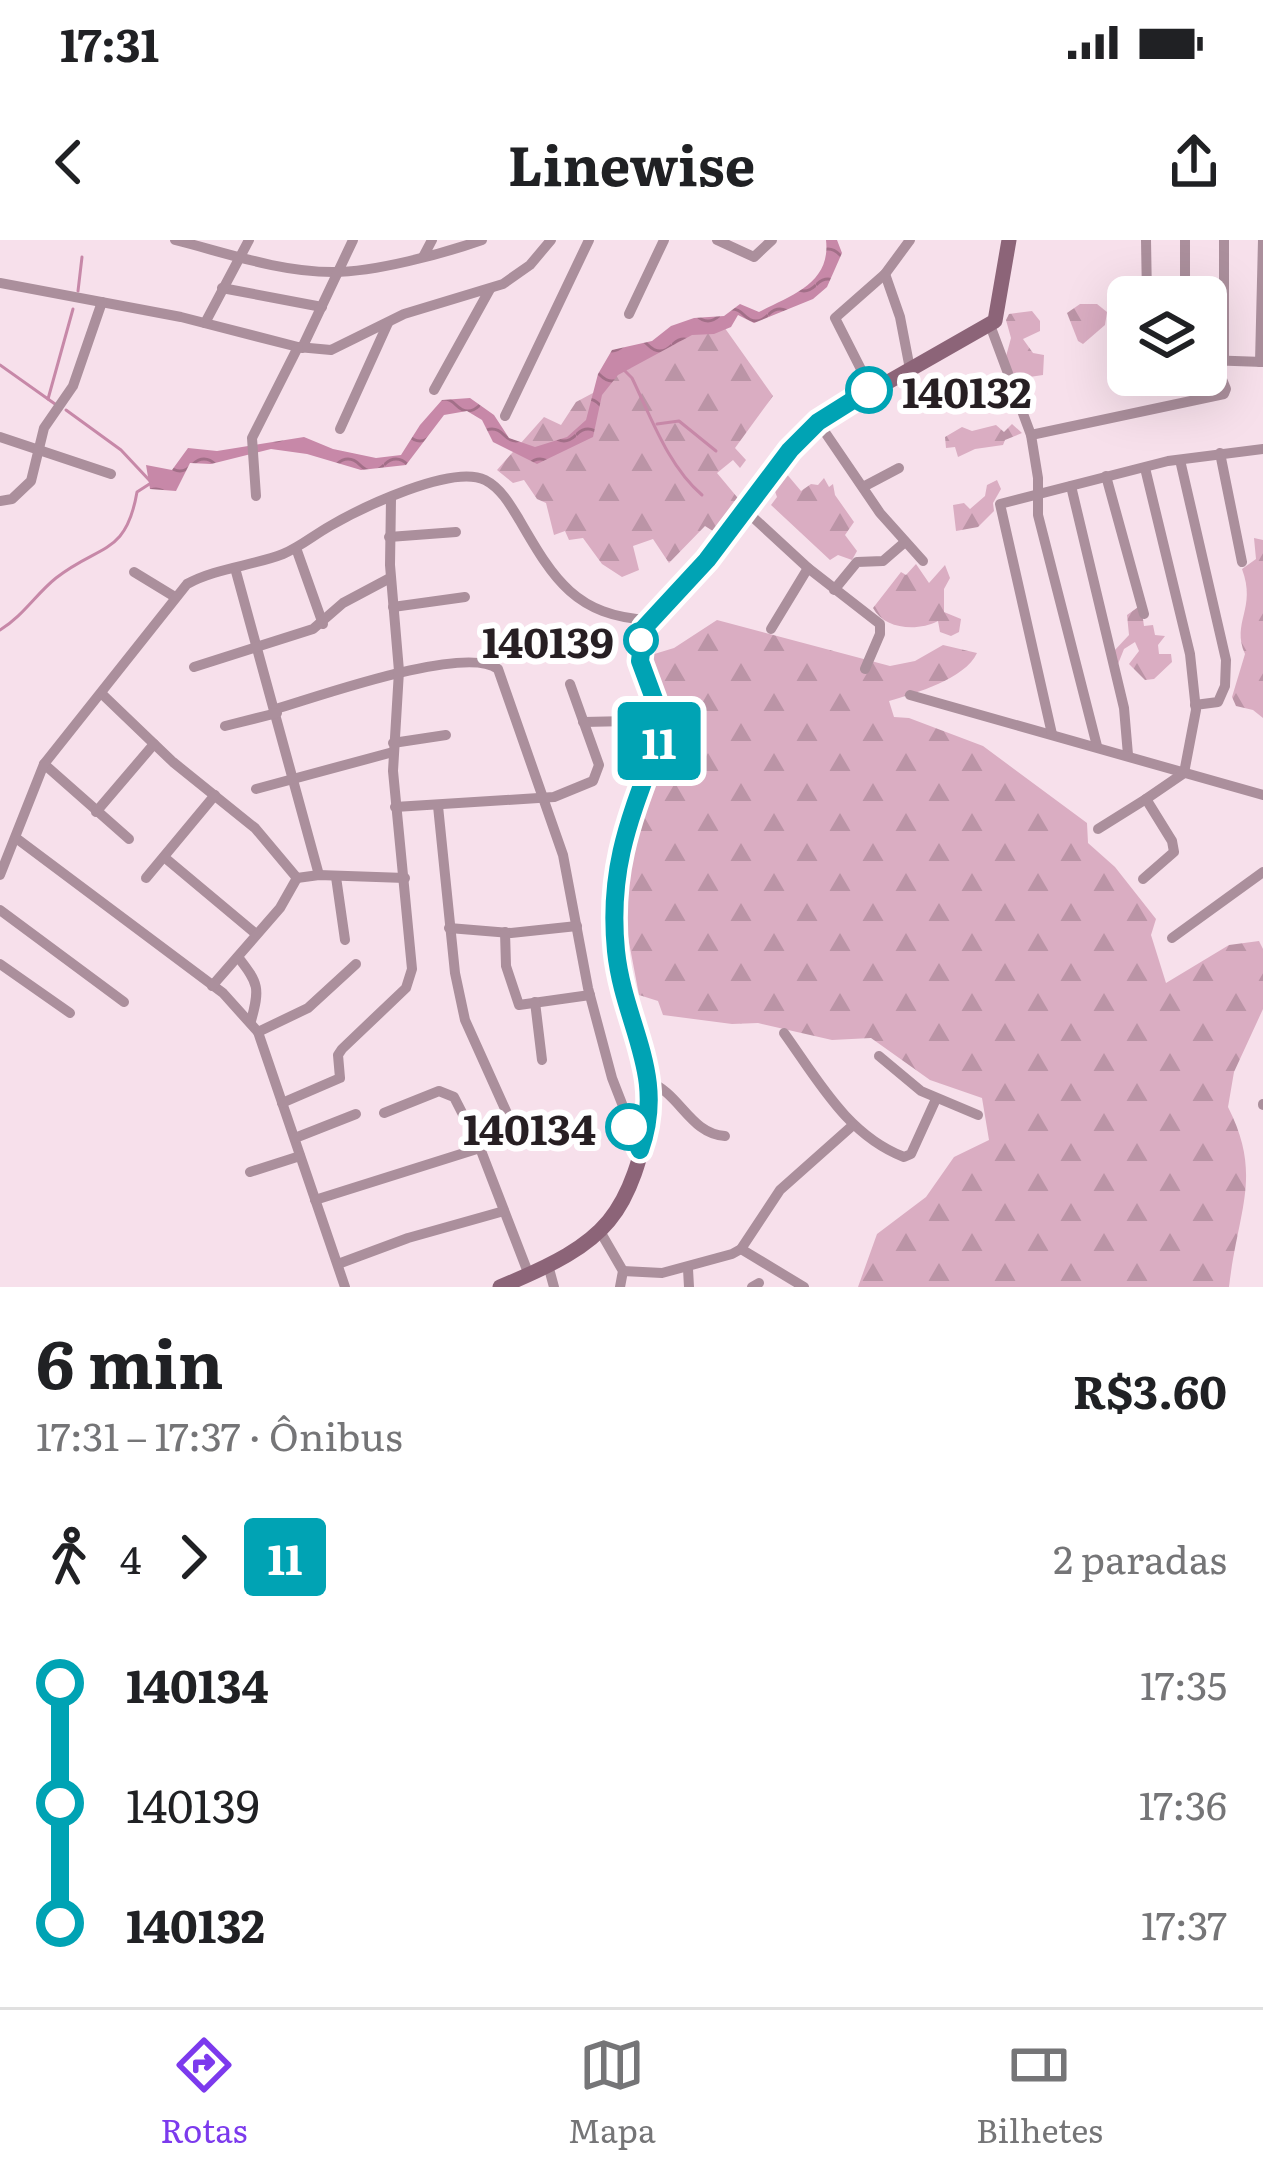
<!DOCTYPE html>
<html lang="pt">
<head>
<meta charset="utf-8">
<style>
  body { margin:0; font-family:Literata,serif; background:#f6f6f6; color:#202124; height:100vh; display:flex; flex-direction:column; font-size:45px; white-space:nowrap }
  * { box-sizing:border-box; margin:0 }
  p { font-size:39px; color:#757577 }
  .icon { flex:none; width:66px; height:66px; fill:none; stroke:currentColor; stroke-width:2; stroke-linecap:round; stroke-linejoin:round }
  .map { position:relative; height:1047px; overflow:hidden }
  .panel { display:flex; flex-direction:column; background:#fff; flex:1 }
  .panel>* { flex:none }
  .badge { padding:0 24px; border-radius:9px; font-size:42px; line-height:78px }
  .tools { position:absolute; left:1107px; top:36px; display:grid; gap:24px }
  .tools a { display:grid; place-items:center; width:120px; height:120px; border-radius:18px; background:#fff; box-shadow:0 12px 48px #0002; font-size:60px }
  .map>.badge { position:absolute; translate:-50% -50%; box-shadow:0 0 0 6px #fff }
  .legs { display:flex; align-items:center; gap:18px; height:132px; padding:0 36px; font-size:39px }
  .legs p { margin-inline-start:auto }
  .summary { display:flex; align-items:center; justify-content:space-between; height:204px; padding:0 36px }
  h1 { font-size:66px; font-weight:700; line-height:90px }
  ul { padding:0 36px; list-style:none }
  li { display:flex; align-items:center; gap:42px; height:120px; font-size:45px }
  li i { display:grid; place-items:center; width:18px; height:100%; margin:0 15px; background:currentColor }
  li i::after { content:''; width:30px; height:30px; margin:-15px; border:9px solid; border-radius:50%; background:#fff }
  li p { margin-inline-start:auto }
  li:first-child i { background:linear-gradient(#0000 50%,currentColor 0) }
  li:last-child i { background:linear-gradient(currentColor 50%,#0000 0) }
  .status { display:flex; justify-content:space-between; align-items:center; height:84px; padding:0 60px; background:#fff; direction:ltr }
  .status svg { height:33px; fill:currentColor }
  header { display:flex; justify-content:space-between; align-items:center; height:156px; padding:0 36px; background:#fff; font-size:54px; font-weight:700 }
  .menu { display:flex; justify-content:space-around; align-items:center; height:168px; border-top:3px solid #e0e0e0; background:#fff; font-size:33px; color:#757577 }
  .menu a { display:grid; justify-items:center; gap:6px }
  .menu .selected { color:#7c3aed }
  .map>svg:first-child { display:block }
  .forest { fill:url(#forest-firs) }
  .water { fill:url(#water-waves) }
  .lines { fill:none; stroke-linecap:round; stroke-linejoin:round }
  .stream { stroke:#c788a8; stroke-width:3 }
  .street { stroke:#ab8f9c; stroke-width:10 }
  .secondary { stroke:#8c6478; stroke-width:15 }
  .line-1-casing { stroke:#fff; stroke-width:27 }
  .line-1 { stroke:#00a3b4; stroke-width:18 }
  .stop-1-dot { fill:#fff; stroke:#00a3b4; stroke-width:6 }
  .labels { text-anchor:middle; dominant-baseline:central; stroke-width:12; stroke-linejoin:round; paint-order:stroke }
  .stop-label { font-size:42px; font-weight:bold; fill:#271f23; stroke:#fff; text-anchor:end }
</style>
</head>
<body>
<div class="status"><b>17:31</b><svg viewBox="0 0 49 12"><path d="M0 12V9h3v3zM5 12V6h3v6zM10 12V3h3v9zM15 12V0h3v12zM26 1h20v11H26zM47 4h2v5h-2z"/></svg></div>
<header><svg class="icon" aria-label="back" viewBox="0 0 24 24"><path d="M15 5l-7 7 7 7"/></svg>Linewise<svg class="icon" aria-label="share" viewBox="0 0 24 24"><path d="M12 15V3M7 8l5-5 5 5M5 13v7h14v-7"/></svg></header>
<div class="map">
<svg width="1263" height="1047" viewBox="0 0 1263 1047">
  <defs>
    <pattern id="forest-firs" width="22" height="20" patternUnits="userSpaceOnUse" patternTransform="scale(3)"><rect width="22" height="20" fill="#daadc2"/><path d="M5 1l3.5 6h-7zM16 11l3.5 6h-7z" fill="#bb94a6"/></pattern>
    <pattern id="water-waves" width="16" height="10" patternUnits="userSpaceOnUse" patternTransform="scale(3)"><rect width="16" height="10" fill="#c788a8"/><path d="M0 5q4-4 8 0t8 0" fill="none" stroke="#a26f88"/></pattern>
  </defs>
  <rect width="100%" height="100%" fill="#f7e0eb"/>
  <g class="forest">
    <polygon points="1080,64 1097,64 1107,72 1105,85 1083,104 1078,101 1067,73"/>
    <polygon points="1032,71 1040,81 1040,91 1023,99 1033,113 1044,115 1043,135 1016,139 1005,120 1011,98 1006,80 1009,74"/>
    <polygon points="717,77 773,156 735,208 746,220 740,228 733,220 717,233 742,263 716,293 705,286 669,323 653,299 633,306 639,330 622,337 602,324 583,298 569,300 565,291 554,295 546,263 537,259 524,240 513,243 497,230 544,177 561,185 576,162 608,145 612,132"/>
    <polygon points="1012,184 1022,193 1005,200 1003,205 975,209 958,217 955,207 946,208 945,197 962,187 972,191 996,185 1004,192"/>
    <polygon points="785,232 801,251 811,244 818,245 824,238 829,247 833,244 835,255 854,282 845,295 857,311 852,320 838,315 830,320 771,265 777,257 772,243"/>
    <polygon points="997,240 1001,249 993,263 994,271 978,287 956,291 953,265 964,263 970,269 985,256 987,245"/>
    <path d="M1254,298l9,2v178l-10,-8 -17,-4 -4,-9 13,-43c-14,-32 12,-45 -3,-85l14,-10z"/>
    <path d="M916,324l13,19 16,-18 5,13 -6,11v23l17,7 -2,13 -8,4 -11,-4 -2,-11c-21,11 -54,8 -65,-13l28,-36 5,3z"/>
    <polygon points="1141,365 1144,386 1153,385 1155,395 1165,396 1158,405 1159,414 1171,414 1172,422 1154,439 1145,440 1129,424 1139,411 1135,402 1124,409 1118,424 1114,411 1129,395 1127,375"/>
    <path d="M717,380l173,46 25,-5 28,-16 34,8c-12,26 -61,40 -88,48l5,16 15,1 74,28 104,77 1,20 27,24 41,52 -5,16 15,48 63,-38 30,-4 4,8v60l-29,63 -6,35c35,69 10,102 1,180h-371l19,-53 49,-37 28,-40 35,-17 -7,-42 -52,-18 -59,-42 -39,2 -74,-17 -26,1 -69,-9 -5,-14 -19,-6 -11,-58 -6,-99 33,-65 11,-33 -16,-43 1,-42 23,-7z"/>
  </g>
  <path class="water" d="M826,0h11l5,13 -15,34 -14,12 -59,24 -16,-8 -7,12 -17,7 -22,1 -74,40 -16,20 -9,42 -56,27 -44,-22 -11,-22 -15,-9 -23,4 -38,50 -45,5 -54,-16 -36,-5 -60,15 -21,-1 -14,28 -26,-2 -4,-24 26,5 16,-22 29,3 87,-14 29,12 43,9 25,-3 19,-30 22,-25 28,-2 24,17 15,23 26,9 32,-10 19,-17 12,-46 14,-24 40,-9 19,-15 23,-8 30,-2 16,-12 19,8c33,-17 72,-29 67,-72z"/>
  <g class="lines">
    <g class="stream">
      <polyline points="78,51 82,17"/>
      <polyline points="0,125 55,164"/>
      <path d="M624,130l8,8c19,39 36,88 70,117"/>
      <polyline points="48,159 73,69"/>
      <polyline points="66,170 121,210 151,242"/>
      <polyline points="657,184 679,181 716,211"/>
      <path d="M0,390c23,-14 36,-36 56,-52 43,-34 70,-22 81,-86l14,-9"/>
    </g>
    <g class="street">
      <path d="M175,0c52,13 104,32 158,32 42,0 109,-18 149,-32"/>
      <polyline points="717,0 754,17 772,0"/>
      <polyline points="1146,0 1147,57"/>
      <polyline points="1185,0 1185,57"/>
      <polyline points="423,17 432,0"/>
      <polyline points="885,34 900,77 910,129"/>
      <polyline points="0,43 181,77 298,107 331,110 404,74 503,44 530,25 551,0"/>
      <polyline points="222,48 322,67"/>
      <polyline points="629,74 664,0"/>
      <polyline points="205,83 249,0"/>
      <polyline points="990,85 1031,195 1038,238 1038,275 1097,506"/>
      <polyline points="302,108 353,0"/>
      <polyline points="1206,120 1263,122"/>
      <polyline points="1224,121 1224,0"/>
      <polyline points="1260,122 1263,0"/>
      <polyline points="871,149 835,78 885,34 910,0"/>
      <polyline points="434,150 490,49"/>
      <polyline points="505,176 589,0"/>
      <polyline points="818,182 880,273 923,321"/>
      <polyline points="340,189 388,83"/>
      <polyline points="1031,195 1224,154 1226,149 1214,120"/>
      <polyline points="0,197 111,234"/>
      <polyline points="1220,213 1242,322"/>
      <polyline points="1180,220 1226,420 1225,446 1218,462 1195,465"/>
      <polyline points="1106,236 1144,374"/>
      <polyline points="1071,246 1124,468 1128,515"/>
      <polyline points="863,247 899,228"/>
      <polyline points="256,256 252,198 298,107"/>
      <polyline points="0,261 12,259 31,241 44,188 73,146 102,62"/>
      <polyline points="744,269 808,328 880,384 880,394 865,429"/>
      <polyline points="389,297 456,292"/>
      <polyline points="296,308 323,384"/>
      <polyline points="235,328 319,635"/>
      <polyline points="134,332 175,357"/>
      <polyline points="834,350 857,322 883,321 905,302"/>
      <polyline points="393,367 465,357"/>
      <polyline points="771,389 808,328"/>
      <polyline points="194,427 313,389 343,363 390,338"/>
      <polyline points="102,454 173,522 255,588 297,638"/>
      <polyline points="910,455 1263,555"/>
      <path d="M276,469c41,-12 189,-65 222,-40l65,186 25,133 24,90 28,72"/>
      <polyline points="583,482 629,481 664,486"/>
      <polyline points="225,486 277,473"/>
      <polyline points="1052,494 1000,264 1168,221 1263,209"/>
      <polyline points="393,503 446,495"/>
      <polyline points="44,524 129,599"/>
      <polyline points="256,549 393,512"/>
      <polyline points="438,566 455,733 465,780 510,880"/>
      <polyline points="395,567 554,557 593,541 599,525 570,444"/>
      <polyline points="96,572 154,504"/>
      <polyline points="1098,589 1146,559"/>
      <polyline points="16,598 223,753 258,792 345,1047"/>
      <polyline points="164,617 256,694"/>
      <path d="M0,635l44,-111 143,-180c29,-16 65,-18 96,-30 17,-7 31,-19 47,-28 31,-18 122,-62 155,-46 16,8 26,26 35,41 34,59 56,95 129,99"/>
      <polyline points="336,637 345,700"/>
      <polyline points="146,638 215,555"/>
      <polyline points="297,638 319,635 405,638"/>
      <polyline points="1143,639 1174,612 1172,601 1146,559 1184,533 1196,470 1190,414 1145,228"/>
      <polyline points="0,670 124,762"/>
      <polyline points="449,688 511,693 577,686"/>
      <polyline points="505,692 506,726 519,765 590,755"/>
      <polyline points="1172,698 1263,632"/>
      <path d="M238,717c21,27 22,31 13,64"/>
      <polyline points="0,724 70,773"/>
      <polyline points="212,746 280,668 297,638"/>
      <polyline points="535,762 542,820"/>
      <polyline points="258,792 308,768 356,724"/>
      <path d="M784,793c34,47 63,102 120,124l7,-3 25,-55"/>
      <polyline points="879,816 921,851 978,875"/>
      <path d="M649,842c31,11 41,52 76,54"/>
      <polyline points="282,863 340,838 338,815 342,809 406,748 412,729 393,531 399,431 390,325 391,259"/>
      <polyline points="1263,865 1263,864"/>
      <polyline points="384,873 439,851 454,857 480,908 529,1035"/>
      <polyline points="295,898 356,874"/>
      <polyline points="250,932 300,916"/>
      <polyline points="315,960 480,908"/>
      <polyline points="601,993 623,1031 620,1047"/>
      <polyline points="741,1009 804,1047"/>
      <polyline points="338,1024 408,998 504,971"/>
      <polyline points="548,1025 554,1047"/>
      <polyline points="688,1029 689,1047"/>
      <polyline points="623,1031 662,1033 732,1014 741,1009 780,950 852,886"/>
      <polyline points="752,1047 759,1043"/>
    </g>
    <path class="secondary" d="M500,1047c110,-46 129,-68 153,-186 -17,-85 -51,-164 -33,-254 8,-42 30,-81 44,-121l-24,-65 2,-27 7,-14 45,-45 96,-125 28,-28 177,-101 14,-81"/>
  </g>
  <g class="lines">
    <defs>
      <path id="line-1" d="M629,887l11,23c27,-76 -16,-124 -24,-199 -9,-91 19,-144 48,-225l-24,-65 4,-33 63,-68 83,-110 28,-28 51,-32"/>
    </defs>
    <use href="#line-1" class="line-1-casing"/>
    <use href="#line-1" class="line-1"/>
  </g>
  <g class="stop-1-dot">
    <circle cx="869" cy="150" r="21"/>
    <circle cx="641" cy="400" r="15"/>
    <circle cx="629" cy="887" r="21"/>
  </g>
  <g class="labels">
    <g class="stop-label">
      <text x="902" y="150" text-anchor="start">140132</text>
      <text x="614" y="400">140139</text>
      <text x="596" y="887">140134</text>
    </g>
  </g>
</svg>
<div class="tools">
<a><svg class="icon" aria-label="layers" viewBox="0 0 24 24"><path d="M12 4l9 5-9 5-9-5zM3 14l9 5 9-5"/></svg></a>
</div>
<b class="badge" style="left:659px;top:501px;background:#00a3b4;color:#fff">11</b>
</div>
<section class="panel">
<div class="summary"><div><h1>6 min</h1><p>17:31 – 17:37 · Ônibus</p></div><b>R$3.60</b></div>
<div class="legs"><svg class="icon" aria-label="walk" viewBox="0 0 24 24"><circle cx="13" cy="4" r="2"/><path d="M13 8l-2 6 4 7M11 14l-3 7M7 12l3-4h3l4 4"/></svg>4<svg class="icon" aria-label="forward" viewBox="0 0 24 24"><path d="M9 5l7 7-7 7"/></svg><b class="badge" style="background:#00a3b4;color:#fff">11</b><p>2 paradas</p></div>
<ul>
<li><i style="color:#00a3b4"></i><b>140134</b><p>17:35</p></li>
<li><i style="color:#00a3b4"></i><span>140139</span><p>17:36</p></li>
<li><i style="color:#00a3b4"></i><b>140132</b><p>17:37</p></li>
</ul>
</section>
<nav class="menu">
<a class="selected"><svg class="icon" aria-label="directions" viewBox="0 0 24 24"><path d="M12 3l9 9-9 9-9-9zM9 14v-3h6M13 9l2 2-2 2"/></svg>Rotas</a>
<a><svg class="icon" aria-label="map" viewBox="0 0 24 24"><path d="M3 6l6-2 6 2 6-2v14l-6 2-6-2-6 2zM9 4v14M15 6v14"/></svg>Mapa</a>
<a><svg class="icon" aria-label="tickets" viewBox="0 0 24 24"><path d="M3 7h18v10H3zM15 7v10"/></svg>Bilhetes</a>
</nav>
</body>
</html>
